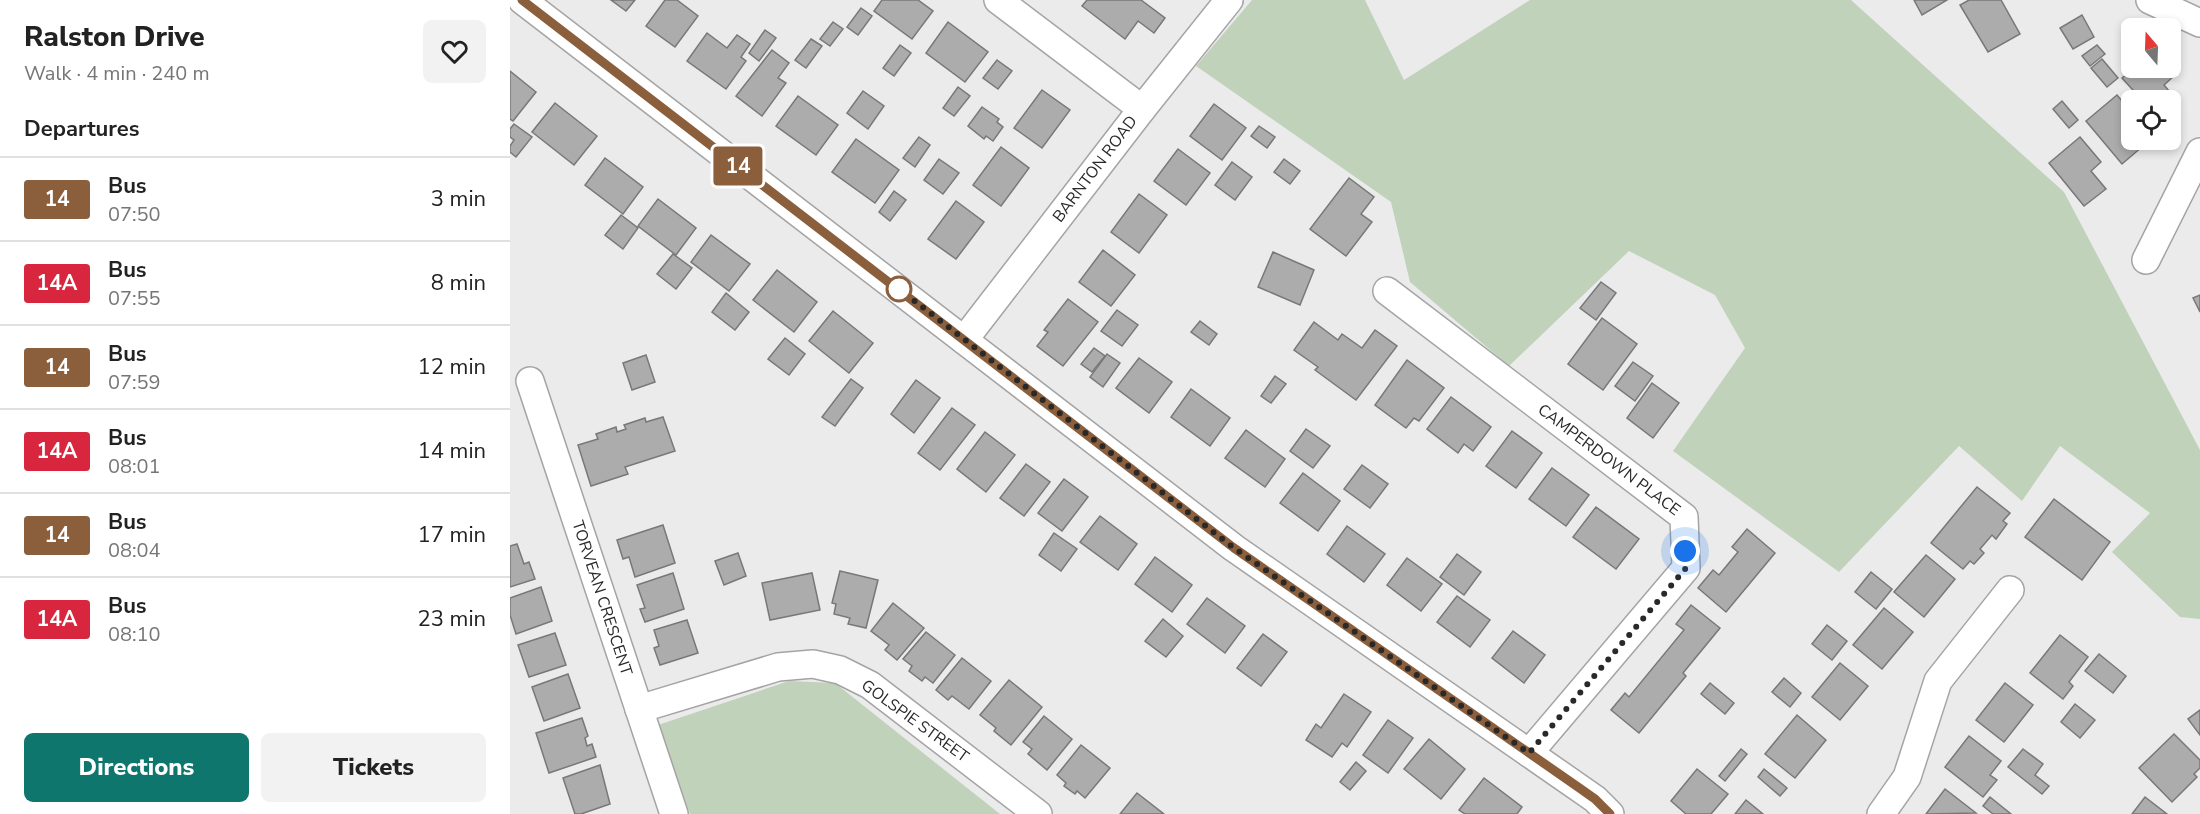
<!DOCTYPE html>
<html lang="en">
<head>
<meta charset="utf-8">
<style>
  body { margin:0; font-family:"Nunito Sans",sans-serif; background:#f2f2f2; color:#222; height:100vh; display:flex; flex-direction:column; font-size:22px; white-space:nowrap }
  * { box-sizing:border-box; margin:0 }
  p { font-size:20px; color:#767676 }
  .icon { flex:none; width:33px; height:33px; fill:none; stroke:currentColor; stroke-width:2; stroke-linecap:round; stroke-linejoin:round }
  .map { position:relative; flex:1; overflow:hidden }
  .side { display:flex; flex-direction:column; background:#fff; width:510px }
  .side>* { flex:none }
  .badge { padding:0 12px; border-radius:4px; font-size:21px; line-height:39px }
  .needle { width:39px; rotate:341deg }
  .controls { position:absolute; left:1611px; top:18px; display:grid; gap:12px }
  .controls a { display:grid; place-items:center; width:60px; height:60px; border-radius:9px; background:#fff; box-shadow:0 3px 9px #0003; font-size:30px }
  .you { position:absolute; width:30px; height:30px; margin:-15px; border:4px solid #fff; border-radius:50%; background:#1a73e8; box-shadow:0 0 0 9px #1a73e833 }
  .map>.badge { position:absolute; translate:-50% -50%; box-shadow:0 0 0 3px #fff }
  h2 { padding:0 24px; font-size:22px; line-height:54px }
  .round { display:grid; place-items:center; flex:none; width:63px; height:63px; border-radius:9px; background:#f2f2f2 }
  .head { display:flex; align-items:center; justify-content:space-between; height:102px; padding:0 24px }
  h1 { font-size:28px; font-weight:800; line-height:45px }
  .cta { display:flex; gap:12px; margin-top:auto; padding:12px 24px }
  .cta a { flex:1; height:69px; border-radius:9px; background:#0f766e; color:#fff; font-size:24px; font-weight:800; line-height:69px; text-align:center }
  .cta a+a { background:#f2f2f2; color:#222 }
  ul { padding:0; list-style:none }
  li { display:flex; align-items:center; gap:18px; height:84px; padding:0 24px; border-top:2px solid #e0e0e0 }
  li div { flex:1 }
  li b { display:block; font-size:22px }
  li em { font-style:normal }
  li .badge { min-width:66px; font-weight:700; text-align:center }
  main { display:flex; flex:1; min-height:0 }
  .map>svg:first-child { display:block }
  .green { fill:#c0d2ba }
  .building { fill:#adacac; stroke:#797878; stroke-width:1.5 }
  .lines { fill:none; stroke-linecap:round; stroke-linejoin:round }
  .minor-casing { stroke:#a4a4a5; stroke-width:30 }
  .minor { stroke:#fff; stroke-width:27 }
  .line-casing { stroke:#fff; stroke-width:14 }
  .line { stroke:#8b5e3c; stroke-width:9 }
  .walk { stroke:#292929; stroke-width:6; stroke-dasharray:0 10.8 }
  .stop-dot { fill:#fff; stroke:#8b5e3c; stroke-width:3 }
  .labels { text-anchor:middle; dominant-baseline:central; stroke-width:5; stroke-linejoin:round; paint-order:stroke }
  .street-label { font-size:16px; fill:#292929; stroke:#fff }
</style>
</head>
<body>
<main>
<section class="side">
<div class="head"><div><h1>Ralston Drive</h1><p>Walk · 4 min · 240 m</p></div><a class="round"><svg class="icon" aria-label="heart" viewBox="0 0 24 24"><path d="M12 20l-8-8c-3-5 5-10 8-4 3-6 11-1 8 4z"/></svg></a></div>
<h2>Departures</h2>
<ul>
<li><span class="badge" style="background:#8b5e3c;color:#fff">14</span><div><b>Bus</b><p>07:50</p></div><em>3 min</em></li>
<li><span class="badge" style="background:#d7263d;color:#fff">14A</span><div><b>Bus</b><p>07:55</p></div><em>8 min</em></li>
<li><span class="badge" style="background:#8b5e3c;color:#fff">14</span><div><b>Bus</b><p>07:59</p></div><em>12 min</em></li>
<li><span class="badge" style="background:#d7263d;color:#fff">14A</span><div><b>Bus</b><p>08:01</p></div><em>14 min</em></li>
<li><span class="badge" style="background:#8b5e3c;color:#fff">14</span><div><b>Bus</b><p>08:04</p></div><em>17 min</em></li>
<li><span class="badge" style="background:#d7263d;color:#fff">14A</span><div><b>Bus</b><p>08:10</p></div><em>23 min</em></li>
</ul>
<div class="cta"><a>Directions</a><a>Tickets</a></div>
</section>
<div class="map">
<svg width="1690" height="814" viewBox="0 0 1690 814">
  <rect width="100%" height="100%" fill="#ebebec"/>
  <g class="green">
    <polygon points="742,0 855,0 894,80 1020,0 1341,0 1554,192 1690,450 1690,619 1670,617 1602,552 1640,513 1550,446 1512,501 1449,446 1329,572 1163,451 1235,348 1205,295 1119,251 999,366 900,282 881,202 686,66"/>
    <polygon points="279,681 325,683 490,814 180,814 148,725"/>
  </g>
  <g class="building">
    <polygon points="101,0 125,0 116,11"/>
    <polygon points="155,0 167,0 188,16 165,47 136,26"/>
    <polygon points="372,0 408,0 423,11 402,39 364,11"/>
    <polygon points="577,0 631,0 655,18 644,33 628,21 615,39 572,6"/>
    <polygon points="1404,0 1437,0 1412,15"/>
    <polygon points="1459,0 1491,0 1510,34 1478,52 1450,5"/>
    <polygon points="351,8 362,16 348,35 337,27"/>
    <polygon points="1572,15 1584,37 1563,49 1550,28"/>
    <polygon points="323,22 333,29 320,46 310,39"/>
    <polygon points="438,22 478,52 455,82 416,53"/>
    <polygon points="255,30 266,38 249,61 239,53"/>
    <polygon points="197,33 217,48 227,35 240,44 231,57 236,61 216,89 177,61"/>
    <polygon points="301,39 312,46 296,68 285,60"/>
    <polygon points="390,45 401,53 384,76 373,68"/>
    <polygon points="1587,45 1595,54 1580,66 1572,56"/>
    <polygon points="262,50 279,63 268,78 276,83 252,116 226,96"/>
    <polygon points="1592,59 1608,78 1597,87 1581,68"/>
    <polygon points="487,60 502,71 488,89 473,78"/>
    <polygon points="1624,68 1657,68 1664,76 1654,85 1669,103 1660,110 1660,100 1632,100 1612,78"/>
    <polygon points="0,71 26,92 3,121 0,119"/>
    <polygon points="448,87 460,96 444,116 433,108"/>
    <polygon points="532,90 560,110 532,148 504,128"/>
    <polygon points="353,91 374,106 358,129 337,113"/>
    <polygon points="1607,95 1622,113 1622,126 1618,129 1622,133 1622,140 1627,140 1633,146 1612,164 1576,121"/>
    <polygon points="288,96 328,125 306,155 266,126"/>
    <polygon points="1552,101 1568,120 1559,128 1543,109"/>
    <polygon points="45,103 87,136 64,165 22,132"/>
    <polygon points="704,104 736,128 712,160 680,136"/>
    <polygon points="472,107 489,119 487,122 493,127 483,141 476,136 474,139 458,126"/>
    <polygon points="4,124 22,137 6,157 0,152 0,146 4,140 0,137 0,129"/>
    <polygon points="749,126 765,137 757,148 741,136"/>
    <polygon points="409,137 420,145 405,167 393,158"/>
    <polygon points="1570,137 1591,162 1581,171 1596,189 1574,206 1539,163"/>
    <polygon points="346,139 389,170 365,203 322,172"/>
    <polygon points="491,147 519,168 491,206 463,185"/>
    <polygon points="668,149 700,173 676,205 644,181"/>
    <polygon points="95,158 133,187 113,214 75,185"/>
    <polygon points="429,159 449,173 433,194 414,180"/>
    <polygon points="774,159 790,171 780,184 764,172"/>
    <polygon points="722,162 742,177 725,200 705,185"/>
    <polygon points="839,178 864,197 851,214 862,222 836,256 800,229"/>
    <polygon points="384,191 396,200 380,221 369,212"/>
    <polygon points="629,194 657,215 629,253 601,232"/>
    <polygon points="148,199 186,228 166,255 128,226"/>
    <polygon points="446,201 474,222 446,259 418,239"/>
    <polygon points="111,215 128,228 113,249 95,235"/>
    <polygon points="201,235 240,264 219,291 181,262"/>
    <polygon points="593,250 625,275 601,306 569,282"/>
    <polygon points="763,252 804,270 790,305 748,287"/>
    <polygon points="163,254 182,268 166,289 147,274"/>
    <polygon points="267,270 307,302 284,332 243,300"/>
    <polygon points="1091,282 1106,293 1086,320 1070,308"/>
    <polygon points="216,293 239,312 225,330 202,312"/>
    <polygon points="1690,295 1690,312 1683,298"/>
    <polygon points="558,299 588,322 553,366 527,346 538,332 534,330"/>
    <polygon points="607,310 628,325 612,346 591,331"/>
    <polygon points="323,311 363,343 339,373 299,341"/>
    <polygon points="1092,318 1127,344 1093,390 1058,364"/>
    <polygon points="690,321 707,334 699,345 681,332"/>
    <polygon points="804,322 828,340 832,334 852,348 865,330 887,346 846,400 805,370 808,367 784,350"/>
    <polygon points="275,338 295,354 279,375 258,359"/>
    <polygon points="584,348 595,356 582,372 571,364"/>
    <polygon points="597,354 610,363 593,387 580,377"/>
    <polygon points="136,355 145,382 122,390 113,363"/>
    <polygon points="629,358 662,382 639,413 606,388"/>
    <polygon points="897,360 934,388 909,421 904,418 896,428 865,405"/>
    <polygon points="1123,362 1143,376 1125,401 1105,386"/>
    <polygon points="765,376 776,384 761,403 751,396"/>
    <polygon points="341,379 353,388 325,426 312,417"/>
    <polygon points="406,380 430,398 404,433 381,414"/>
    <polygon points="1142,383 1169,403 1143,438 1117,418"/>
    <polygon points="681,389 720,418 700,446 661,417"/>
    <polygon points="941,397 981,427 963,451 954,444 948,453 917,429"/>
    <polygon points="442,408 465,425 430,470 408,453"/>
    <polygon points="153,417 165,451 115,467 118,474 81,486 68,445 88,439 86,434 106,427 107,432 116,429 114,425 135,418 136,422"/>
    <polygon points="796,429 820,446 803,468 780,451"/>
    <polygon points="736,430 775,459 755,487 715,458"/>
    <polygon points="1002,431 1032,453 1006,488 976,466"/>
    <polygon points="475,432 505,455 476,492 447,469"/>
    <polygon points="516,464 540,482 514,516 490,498"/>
    <polygon points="852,465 878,484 860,508 834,489"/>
    <polygon points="1042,468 1079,495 1056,526 1019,499"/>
    <polygon points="793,473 830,501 808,531 770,503"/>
    <polygon points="554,479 578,497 552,531 528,513"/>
    <polygon points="1467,487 1500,513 1493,521 1497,524 1486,539 1482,535 1470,549 1474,553 1464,564 1460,561 1453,569 1421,543"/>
    <polygon points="1544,499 1600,542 1572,580 1515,537"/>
    <polygon points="1086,507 1129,539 1106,569 1063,537"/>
    <polygon points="590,516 627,544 608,570 570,542"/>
    <polygon points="153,525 165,563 125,577 119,557 113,559 107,540"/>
    <polygon points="837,526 875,554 854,582 817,554"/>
    <polygon points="1237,529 1265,553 1216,612 1188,588 1203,570 1209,575 1228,552 1222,547"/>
    <polygon points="544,533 567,549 551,571 529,555"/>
    <polygon points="7,544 14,564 19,562 25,579 0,587 0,546"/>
    <polygon points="228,553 236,576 214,585 205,561"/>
    <polygon points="947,554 971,572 954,595 930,577"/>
    <polygon points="1416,555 1445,579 1414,617 1384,592"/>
    <polygon points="645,557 682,585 662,612 625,584"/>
    <polygon points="897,558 932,584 911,611 877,585"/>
    <polygon points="330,571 368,580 356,628 338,624 340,618 324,614 326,604 322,603"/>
    <polygon points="1361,572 1382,589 1366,609 1345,592"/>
    <polygon points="163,573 174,609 135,622 130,609 135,608 127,585"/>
    <polygon points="302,573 310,610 260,620 252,583"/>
    <polygon points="31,587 42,621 6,634 0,615 0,598"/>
    <polygon points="947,596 980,620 960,647 927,622"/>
    <polygon points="697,598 735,626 715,653 677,624"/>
    <polygon points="383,603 414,628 387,660 375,650 379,645 361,631"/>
    <polygon points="1181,605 1210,628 1173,673 1176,676 1129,733 1101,710 1115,693 1119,697 1174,630 1166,624"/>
    <polygon points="1374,608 1403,632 1372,669 1343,645"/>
    <polygon points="653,619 673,636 656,657 635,641"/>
    <polygon points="177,620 188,653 150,665 144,648 149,646 144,630"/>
    <polygon points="1317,625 1337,641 1322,660 1302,644"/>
    <polygon points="1003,631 1035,655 1014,683 982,658"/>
    <polygon points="416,632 445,655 423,683 415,677 412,681 399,671 402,666 393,659"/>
    <polygon points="45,633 56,665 19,677 8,645"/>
    <polygon points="753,634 777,652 751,686 727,668"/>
    <polygon points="1550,635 1578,657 1559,682 1563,686 1553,699 1520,673"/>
    <polygon points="1589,654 1616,676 1603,693 1575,671"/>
    <polygon points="452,658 481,681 459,709 442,696 438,700 426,690"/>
    <polygon points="1330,663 1358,686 1330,720 1302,697"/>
    <polygon points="58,674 70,708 34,721 22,687"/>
    <polygon points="1274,678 1291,693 1280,707 1262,692"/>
    <polygon points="499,680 532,707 501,745 484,731 486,728 470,715"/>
    <polygon points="1200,683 1224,703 1215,714 1191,694"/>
    <polygon points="1495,683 1523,705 1494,742 1466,720"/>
    <polygon points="834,694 861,712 837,747 832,743 822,757 796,740 806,724 811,728"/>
    <polygon points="1565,704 1585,720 1570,738 1551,722"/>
    <polygon points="1690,710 1690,735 1678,719"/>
    <polygon points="1287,715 1316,740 1285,778 1255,754"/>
    <polygon points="534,716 562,739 537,770 518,754 522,749 513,742"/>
    <polygon points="72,718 78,736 75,738 77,746 82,744 86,757 39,773 26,733"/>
    <polygon points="878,720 903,738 878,773 853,755"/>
    <polygon points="1664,734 1690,760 1690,768 1684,774 1687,777 1662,802 1629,768"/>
    <polygon points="1459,736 1491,761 1480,775 1487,780 1473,797 1435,767"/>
    <polygon points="919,739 955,769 931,799 894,769"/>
    <polygon points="571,745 600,768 575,798 567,791 565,794 554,786 556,783 547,775"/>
    <polygon points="1231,749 1237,754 1215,781 1209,776"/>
    <polygon points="1513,749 1533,764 1525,775 1539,786 1532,794 1498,767"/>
    <polygon points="846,762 856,771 840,790 830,782"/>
    <polygon points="90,765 100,804 71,814 65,814 53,778"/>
    <polygon points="1187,769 1218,794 1201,814 1176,814 1161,801"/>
    <polygon points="1254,769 1277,788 1270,796 1248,777"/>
    <polygon points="974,778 1012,807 1007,814 955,814 949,810"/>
    <polygon points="1435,789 1466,813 1416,814"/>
    <polygon points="627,793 654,814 610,814"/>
    <polygon points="1480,797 1501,814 1483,814 1473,806"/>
    <polygon points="1635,797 1657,814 1622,814"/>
    <polygon points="1236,800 1253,814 1225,814"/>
  </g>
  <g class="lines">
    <defs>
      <g id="minor">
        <polyline points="12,0 724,548 1085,799 1100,814"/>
        <polyline points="488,0 632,109"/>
        <polyline points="1640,0 1690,23"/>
        <polyline points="1636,260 1690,152"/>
        <polyline points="877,291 1174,517 1176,568 1019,753"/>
        <polyline points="454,340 632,109 719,0"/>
        <polyline points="20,381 164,814"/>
        <polyline points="129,709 268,667 303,664 330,670 360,685 528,814"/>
        <polyline points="1371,814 1397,777 1428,681 1500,590"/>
      </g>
    </defs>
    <use href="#minor" class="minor-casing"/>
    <use href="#minor" class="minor"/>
  </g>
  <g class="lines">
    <defs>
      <polyline id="line" points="12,0 724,548 1068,787 1085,799 1100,814"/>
    </defs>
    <use href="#line" class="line-casing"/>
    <use href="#line" class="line"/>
    <polyline class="walk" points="389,289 384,285 724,548 1019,753 1176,568 1175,551"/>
  </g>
  <circle class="stop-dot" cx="389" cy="289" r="12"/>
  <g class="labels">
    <g class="street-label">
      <text transform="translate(585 169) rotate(-53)">BARNTON ROAD</text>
      <text transform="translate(1099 460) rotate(37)">CAMPERDOWN PLACE</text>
      <text transform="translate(92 598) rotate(72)">TORVEAN CRESCENT</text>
      <text transform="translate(405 721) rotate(36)">GOLSPIE STREET</text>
    </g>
  </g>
</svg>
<div class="controls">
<a><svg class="needle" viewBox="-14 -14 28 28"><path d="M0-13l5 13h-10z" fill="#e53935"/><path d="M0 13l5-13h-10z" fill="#767676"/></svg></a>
<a><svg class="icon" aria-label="locate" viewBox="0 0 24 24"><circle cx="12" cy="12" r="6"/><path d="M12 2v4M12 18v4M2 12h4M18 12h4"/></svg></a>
</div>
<div class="you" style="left:1175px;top:551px"></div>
<b class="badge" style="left:228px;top:166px;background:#8b5e3c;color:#fff">14</b>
</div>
</main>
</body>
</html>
